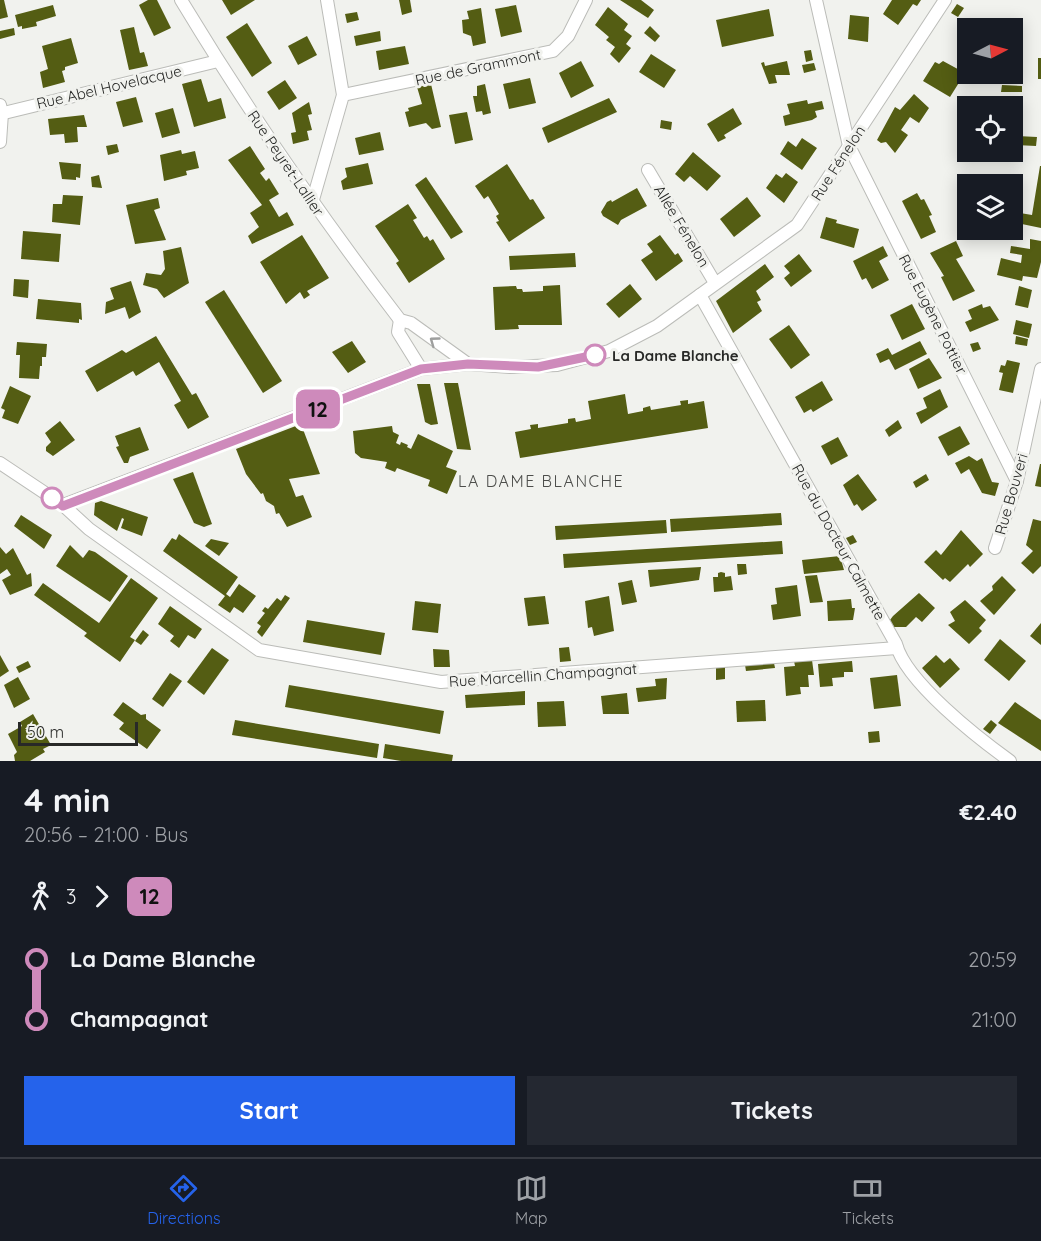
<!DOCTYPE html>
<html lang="en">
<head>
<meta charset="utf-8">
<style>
  body { margin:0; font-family:Quicksand,sans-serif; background:#242831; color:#f1f3f6; height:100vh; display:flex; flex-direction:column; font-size:22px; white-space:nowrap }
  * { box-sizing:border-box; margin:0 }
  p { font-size:20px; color:#9ea1a6 }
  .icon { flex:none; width:33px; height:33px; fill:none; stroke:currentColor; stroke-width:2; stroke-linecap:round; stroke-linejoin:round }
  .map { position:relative; height:761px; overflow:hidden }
  .panel { display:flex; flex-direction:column; background:#171b24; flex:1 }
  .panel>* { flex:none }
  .badge { padding:0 12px; border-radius:9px; font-size:21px; line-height:39px }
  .needle { width:39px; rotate:84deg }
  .fabs { position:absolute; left:957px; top:18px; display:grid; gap:12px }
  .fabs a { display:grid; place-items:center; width:66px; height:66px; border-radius:0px; background:#171b24; box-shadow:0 3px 15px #0003; font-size:30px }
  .scale { position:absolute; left:18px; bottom:15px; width:120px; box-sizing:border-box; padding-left:6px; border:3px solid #282927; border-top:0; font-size:16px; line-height:21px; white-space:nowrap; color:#282927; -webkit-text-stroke:4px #f1f2ee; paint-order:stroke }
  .map>.badge { position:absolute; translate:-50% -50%; box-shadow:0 0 0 3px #fff }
  .legs { display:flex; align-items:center; gap:9px; height:66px; padding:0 24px; font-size:20px }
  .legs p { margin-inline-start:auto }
  .overview { display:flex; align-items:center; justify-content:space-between; height:102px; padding:0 24px }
  h1 { font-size:33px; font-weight:800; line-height:45px }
  .action { display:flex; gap:12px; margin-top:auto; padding:12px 24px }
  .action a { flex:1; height:69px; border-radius:0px; background:#2563eb; color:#fff; font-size:24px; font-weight:800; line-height:69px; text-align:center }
  .action a+a { background:#242831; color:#f1f3f6 }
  ul { padding:0 24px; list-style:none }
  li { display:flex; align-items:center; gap:21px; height:60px; font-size:22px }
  li i { display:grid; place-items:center; width:9px; height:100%; margin:0 8px; background:currentColor }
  li i::after { content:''; width:15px; height:15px; margin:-8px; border:4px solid; border-radius:50%; background:#171b24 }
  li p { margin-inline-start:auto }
  li:first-child i { background:linear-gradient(#0000 50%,currentColor 0) }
  li:last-child i { background:linear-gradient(currentColor 50%,#0000 0) }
  .dock { display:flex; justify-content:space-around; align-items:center; height:84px; border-top:2px solid #363941; background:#171b24; font-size:16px; color:#9ea1a6 }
  .dock a { display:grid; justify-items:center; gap:3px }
  .dock .on { color:#2563eb }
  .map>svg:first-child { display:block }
  .building { fill:#545d13 }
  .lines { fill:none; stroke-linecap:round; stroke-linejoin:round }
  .minor-casing { stroke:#bbbcb8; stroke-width:14 }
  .minor { stroke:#fff; stroke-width:12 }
  .oneway { stroke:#9e9f9e }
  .line-1-casing { stroke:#fff; stroke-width:14 }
  .line-1 { stroke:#ce8abb; stroke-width:9 }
  .stop-1-dot { fill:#fff; stroke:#ce8abb; stroke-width:3 }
  .labels { text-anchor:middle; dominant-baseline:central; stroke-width:6; stroke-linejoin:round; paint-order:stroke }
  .street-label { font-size:15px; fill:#282927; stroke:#f1f2ee }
  .stop-label { font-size:15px; font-weight:bold; fill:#282927; stroke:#f1f2ee; text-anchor:start }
  .neighbourhood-label { font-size:16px; letter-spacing:1.5px; fill:#4d4e4b; stroke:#f1f2ee }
</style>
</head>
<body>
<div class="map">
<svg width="1041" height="761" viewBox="0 0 1041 761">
  <rect width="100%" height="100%" fill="#f1f2ee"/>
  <g class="building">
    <polygon points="0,0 4,0 8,17 0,19"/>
    <polygon points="148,0 157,0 171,28 154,36 139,5"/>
    <polygon points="222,0 255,0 231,15"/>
    <polygon points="399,0 410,0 412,12 402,15"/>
    <polygon points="620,0 641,0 654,10 648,18"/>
    <polygon points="892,0 921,0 917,6 913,4 898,25 883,14"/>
    <polygon points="957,4 964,8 958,17 951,13"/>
    <polygon points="53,5 56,16 36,22 37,26 22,29 22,26 18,27 15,15"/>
    <polygon points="516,5 522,32 501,37 495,9"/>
    <polygon points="608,7 628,24 624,30 632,36 626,44 631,48 619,63 610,54 615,47 606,40 609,37 595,25"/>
    <polygon points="481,8 486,43 473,46 471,36 463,33 462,20 469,19 467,11"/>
    <polygon points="769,9 774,36 722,47 716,20"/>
    <polygon points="357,12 359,20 347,23 345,14"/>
    <polygon points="850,15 869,17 868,42 848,39"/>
    <polygon points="247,23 272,63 252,77 226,37"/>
    <polygon points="650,26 660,36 655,42 644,33"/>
    <polygon points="134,27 140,53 144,52 148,66 129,70 120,30"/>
    <polygon points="14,28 15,35 0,39 0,31"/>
    <polygon points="380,31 381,41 356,46 354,36"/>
    <polygon points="307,36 317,55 298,65 288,46"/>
    <polygon points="71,38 78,63 65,67 65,70 62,71 65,82 43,88 40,72 48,69 42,46"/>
    <polygon points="405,46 409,64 379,70 376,51"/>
    <polygon points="811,50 813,60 806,62 804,51"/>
    <polygon points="651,54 676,70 664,88 639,72"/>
    <rect x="1038" y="58" width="3" height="21"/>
    <polygon points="581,61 594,86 571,98 559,73"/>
    <polygon points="787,61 790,75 775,75 777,83 769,84 761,63 764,62 765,66"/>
    <polygon points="943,61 965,73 950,97 923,81 935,62 939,64"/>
    <polygon points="814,63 816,70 804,73 802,65"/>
    <polygon points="530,78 536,103 509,109 503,84"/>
    <polygon points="201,79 208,102 221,98 226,118 194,127 182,84"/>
    <polygon points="285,80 297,98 279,110 267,92"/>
    <polygon points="431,84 441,127 432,129 426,123 409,127 405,112 409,111 408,108 422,104 417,87"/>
    <polygon points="485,84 491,113 483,115 482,111 476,112 473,96 477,96 477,86"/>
    <polygon points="1002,85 1022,86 1022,92 1001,92"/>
    <polygon points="914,94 929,108 919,123 910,117 901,130 908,135 895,153 886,142 881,143 877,140 895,107 900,110"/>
    <polygon points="973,96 982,97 981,106 972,106"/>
    <polygon points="136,97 143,122 123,127 116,102"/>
    <rect x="984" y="97" width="9" height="9"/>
    <polygon points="609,98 617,112 548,143 542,128"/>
    <polygon points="807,100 808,104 822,101 824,109 815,111 817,117 812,120 785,126 783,116 790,114 787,104"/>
    <polygon points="309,102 312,114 308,115 312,130 307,131 309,140 293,144 291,133 296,132 292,113"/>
    <polygon points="173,108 180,133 162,138 155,113"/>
    <polygon points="733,108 742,124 724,135 726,138 718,142 707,124"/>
    <polygon points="467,112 473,140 455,144 449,115"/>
    <polygon points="84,115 87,127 77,127 78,142 65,143 64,134 50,135 48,119"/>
    <polygon points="661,120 672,122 671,130 660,128"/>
    <polygon points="380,132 384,150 359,155 355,138"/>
    <polygon points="1017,136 1037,137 1036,146 1016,145"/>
    <polygon points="802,138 817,148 802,170 780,154 788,141 796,147"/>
    <polygon points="117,144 119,152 108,155 106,146"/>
    <polygon points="250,146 265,169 260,173 266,181 269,178 279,194 269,200 279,217 287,212 294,225 252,244 248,236 259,227 250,213 262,205 228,160"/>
    <polygon points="181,150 182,154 195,151 199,168 186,171 187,175 164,181 160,155"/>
    <polygon points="693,152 721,176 707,191 690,176 684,182 675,174"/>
    <polygon points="59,162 81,164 80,178 76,177 76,180 62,179"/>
    <polygon points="368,163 373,184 343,190 341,181 347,177 345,168"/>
    <polygon points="507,164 530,200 533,199 545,218 509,242 496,222 499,221 496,216 499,214 488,196 484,199 475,186"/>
    <polygon points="1040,166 1041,166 1041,228 1017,223 1020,213 1032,215"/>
    <polygon points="786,173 798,182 784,203 766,188 776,174 782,178"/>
    <polygon points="99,175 102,188 92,187 91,177"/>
    <polygon points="426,177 463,232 451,239 415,185"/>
    <polygon points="637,188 647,206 621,220 618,225 603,216 601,212 607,202 611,200 612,202"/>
    <polygon points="917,193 921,200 924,199 932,215 929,216 936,232 921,239 902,201"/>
    <polygon points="63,195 83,196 80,225 52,222 53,204 62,204"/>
    <polygon points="747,197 761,216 734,237 720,219"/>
    <polygon points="158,198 160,208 154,210 166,240 135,244 126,205"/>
    <polygon points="408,204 417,218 413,220 424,238 427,236 430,241 433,239 445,259 409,283 396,263 399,261 375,226"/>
    <polygon points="826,217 837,220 836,223 859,229 854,248 820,238"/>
    <polygon points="23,231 61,234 59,262 21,259"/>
    <polygon points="302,235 329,278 307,291 310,295 304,299 300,292 286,304 260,262"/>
    <polygon points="660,235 675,255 678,253 683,261 656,281 641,260 653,252 647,244"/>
    <polygon points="1030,239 1041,241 1041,262 1037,278 1023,276 1022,281 997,275 1001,258 1021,263 1022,255 1010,253 1011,246 1030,249"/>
    <polygon points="956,241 963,256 956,259 975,291 953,301 941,277 944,276 930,253"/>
    <polygon points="883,246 888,256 879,261 889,280 872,289 866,278 862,280 853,261"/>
    <polygon points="181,247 189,283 164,298 157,289 143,285 146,273 161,275 165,269 163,251"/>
    <polygon points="575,253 576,267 510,270 509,256"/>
    <polygon points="799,254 812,271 791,287 784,278 790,273 784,266"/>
    <polygon points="765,264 774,277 756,291 761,300 757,302 762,311 733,333 716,301"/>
    <polygon points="14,279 29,280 28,298 13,296"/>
    <polygon points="131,281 141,312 129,319 125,307 105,314 106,302 114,299 110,288"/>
    <polygon points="630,284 642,299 619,318 606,304"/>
    <polygon points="560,285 562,325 518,325 519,329 495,330 493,287 516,286 517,289 522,289 523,292 543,291 543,286"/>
    <polygon points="1019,286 1032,290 1028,308 1015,305"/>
    <polygon points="224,290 282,381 263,393 205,302"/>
    <polygon points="38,299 81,303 82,320 79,319 79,323 36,319"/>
    <polygon points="912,304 925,329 902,340 890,315"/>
    <polygon points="982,304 983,308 990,306 999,320 970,332 965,322 972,319 968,310"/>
    <polygon points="1016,320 1032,324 1029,338 1013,334"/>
    <polygon points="789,325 810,355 791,369 769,339"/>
    <polygon points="156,336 192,395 196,393 209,417 188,429 174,405 181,401 159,362 136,376 133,371 97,392 85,371 122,350 126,353"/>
    <polygon points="1016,336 1028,339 1027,346 1015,344"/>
    <polygon points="352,341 366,362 348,373 332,352"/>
    <polygon points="920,341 927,354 895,370 889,359 880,363 876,354 888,348 892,355"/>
    <polygon points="17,342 47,344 46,357 42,357 42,366 40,366 39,379 19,378 20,355 16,355"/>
    <polygon points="978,342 981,349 973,352 970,344"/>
    <polygon points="929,358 942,378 918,389 909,369"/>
    <polygon points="1007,360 1020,363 1013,393 999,390 1003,373 999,372 1001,365 1005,366"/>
    <polygon points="822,381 833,400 813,412 811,409 804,413 795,397"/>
    <polygon points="444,383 458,383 471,450 457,449"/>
    <polygon points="417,384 430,384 438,424 431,425 425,422"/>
    <polygon points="10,386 31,396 18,424 2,418 5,410 1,408"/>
    <polygon points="940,389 948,407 921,424 916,413 927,408 923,398"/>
    <polygon points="625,394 628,414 643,411 643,408 650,406 651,410 681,405 680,401 688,400 688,404 704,401 708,428 520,458 515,432 531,429 530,425 538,424 538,428 568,423 568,419 575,418 576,422 591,419 588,401"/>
    <polygon points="898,420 902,428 889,437 885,430"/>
    <polygon points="60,421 75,440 53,456 46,451 46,447 51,442 45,433"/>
    <polygon points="301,424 320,474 289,479 296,497 303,495 312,517 287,527 279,513 276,514 274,506 266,501 263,493 261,494 246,474 236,449"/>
    <polygon points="392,426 393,432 399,435 396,443 400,445 401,442 408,445 407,447 411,449 418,434 453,451 446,467 457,471 447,494 428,486 430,480 397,468 395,472 385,468 387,462 361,458 355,453 353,431"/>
    <polygon points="960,426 970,444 948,456 938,437"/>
    <polygon points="140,427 149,450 130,457 128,463 124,463 116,447 119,446 115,436"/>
    <polygon points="838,437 848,456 831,465 821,446"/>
    <polygon points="969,456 977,461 982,458 992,482 999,483 995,496 982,493 969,469 961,474 955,463"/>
    <polygon points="1040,464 1041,464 1041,487 1035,486"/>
    <polygon points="193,472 212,524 204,527 194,523 173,479"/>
    <polygon points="858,474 877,500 862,511 857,504 854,506 843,485"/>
    <polygon points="926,474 929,480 916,488 913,482"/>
    <polygon points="101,501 148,517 142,536 121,528 124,519 122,518 117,531 94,515 95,503"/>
    <polygon points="781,513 782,525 671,532 670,519"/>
    <polygon points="21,515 52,535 44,549 14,526"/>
    <polygon points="1033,519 1041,521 1041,566 1033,574 1021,563 1033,551 1026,545"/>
    <polygon points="666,520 667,533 556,540 555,526"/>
    <polygon points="961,530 983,554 970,567 968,564 950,582 945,578 943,580 924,562 936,550 941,555"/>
    <polygon points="179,534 238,577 226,594 230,597 239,584 256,596 243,613 234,607 230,613 218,605 225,596 163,551 172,538 176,540"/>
    <polygon points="853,535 857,542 850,545 846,538"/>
    <polygon points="211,539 229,543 219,556 205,546"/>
    <polygon points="782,541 783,554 564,568 563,554"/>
    <polygon points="70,545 83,558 89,550 95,552 128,576 110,602 56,566"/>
    <polygon points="0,547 6,554 13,548 27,575 31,573 32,586 10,595 2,580 11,575 7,569 0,574"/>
    <polygon points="840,556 844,570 804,574 802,560"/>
    <polygon points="737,564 746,564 747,574 738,575"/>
    <polygon points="701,567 699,580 650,587 648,570"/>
    <polygon points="721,572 725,573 725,577 731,576 733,590 714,592 713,577 718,577 718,573"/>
    <polygon points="817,575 823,602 810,603 805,576"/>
    <polygon points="1002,576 1016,590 994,615 980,601 993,590 992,586"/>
    <polygon points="131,578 158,598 130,637 135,640 120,662 84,636 87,633 34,595 43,583 99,623"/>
    <polygon points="632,580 637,602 622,605 618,583"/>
    <polygon points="797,585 801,616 773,620 771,605 777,604 775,588"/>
    <polygon points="919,593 935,608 922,622 916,617 906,627 894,627 890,620 893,616"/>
    <polygon points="285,595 290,598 262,637 257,632 261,626 257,623 265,613 262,611 265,607 268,609 277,598 281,601"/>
    <polygon points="545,596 549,624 528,626 524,598"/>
    <polygon points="609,596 614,631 594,636 592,627 588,628 585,601"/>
    <polygon points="851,599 852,608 855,608 853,620 828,621 827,601"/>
    <polygon points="965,600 986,620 979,628 982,631 969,644 948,625 955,621 950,612"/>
    <polygon points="415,601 441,604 438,633 412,630"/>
    <polygon points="170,606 202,629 195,639 188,635 179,648 170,641 174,636 158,624"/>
    <polygon points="307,620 385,633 381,655 303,642"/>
    <polygon points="1041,623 1041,645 1030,636"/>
    <polygon points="143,630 149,635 141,645 135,641"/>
    <polygon points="1000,639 1026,661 1009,681 984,660"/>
    <polygon points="569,647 571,661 560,662 559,648"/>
    <polygon points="212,648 229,660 204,695 187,682"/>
    <polygon points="433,649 449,650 450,667 434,667"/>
    <polygon points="0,655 9,671 0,677"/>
    <polygon points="936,655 944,663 950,658 960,669 940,688 922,668"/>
    <polygon points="812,660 814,675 808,675 809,687 800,687 801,694 786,696 784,667 795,666 794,661"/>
    <polygon points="28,661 31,667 19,673 16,667"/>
    <polygon points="852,661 853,672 844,672 844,677 832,678 833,686 820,687 818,664"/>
    <polygon points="774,663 775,668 746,671 745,665"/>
    <polygon points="725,667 725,679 716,680 716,668"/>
    <polygon points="170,673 182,681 163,707 152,699"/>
    <polygon points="897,675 901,706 874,709 870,678"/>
    <polygon points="18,677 30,699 14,708 4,685"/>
    <polygon points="667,678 666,699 638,702 636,688 656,686 655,679"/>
    <polygon points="289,685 444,711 440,734 285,707"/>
    <polygon points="525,691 525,705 466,708 465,695"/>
    <polygon points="627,693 629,714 603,714 601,696"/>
    <polygon points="765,700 766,721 737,722 736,701"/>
    <polygon points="564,701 566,726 538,727 537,702"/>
    <polygon points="123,702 141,715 146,714 146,719 161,730 147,749 119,729 124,723 113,715"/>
    <polygon points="1015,702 1041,720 1041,751 998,723"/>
    <polygon points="33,714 51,745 43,749 45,752 30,761 15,761 14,755 17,752 8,734 22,726 20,722"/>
    <polygon points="235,720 379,744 377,758 232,735"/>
    <polygon points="991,720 997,725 990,734 983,729"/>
    <polygon points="879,731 880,742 869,743 868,732"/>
    <polygon points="385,744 453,755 452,761 401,761 383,758"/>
  </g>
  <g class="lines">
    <defs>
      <g id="minor">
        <path d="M181,0c67,111 140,217 219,320l11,3 57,41"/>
        <polyline points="816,0 849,146 1017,481"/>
        <polyline points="343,95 553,51 568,36 586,0"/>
        <polyline points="0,105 2,113 0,142"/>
        <polyline points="0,114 218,61"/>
        <polyline points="648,170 715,283"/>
        <polyline points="312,203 343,95 327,0"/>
        <path d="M700,295l196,349c10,38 82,94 114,117"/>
        <polyline points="400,320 398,332 421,369"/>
        <polyline points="0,463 63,505 89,529 259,650 441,682 897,648"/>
        <polyline points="63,505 421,369 468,364 510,367 557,365 609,351 657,326 797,225 945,0"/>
        <polyline points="995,548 1017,481 1041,369"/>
      </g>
    </defs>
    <use href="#minor" class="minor-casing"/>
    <use href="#minor" class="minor"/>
  </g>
  <defs><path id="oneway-chevron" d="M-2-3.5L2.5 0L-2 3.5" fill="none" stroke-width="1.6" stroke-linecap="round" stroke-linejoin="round" transform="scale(1.5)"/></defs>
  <use class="oneway" href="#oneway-chevron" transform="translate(434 341) rotate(-144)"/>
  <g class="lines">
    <defs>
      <polyline id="line-1" points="52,498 63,506 421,369 468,364 538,367 595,355"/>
    </defs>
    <use href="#line-1" class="line-1-casing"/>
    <use href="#line-1" class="line-1"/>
  </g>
  <g class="stop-1-dot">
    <circle cx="595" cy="355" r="10"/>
    <circle cx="52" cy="498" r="10"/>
  </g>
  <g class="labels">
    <g class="street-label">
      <text transform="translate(478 67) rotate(-12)">Rue de Grammont</text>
      <text transform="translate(109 87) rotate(-13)">Rue Abel Hovelacque</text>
      <text transform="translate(286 163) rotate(56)">Rue Peyret-Lallier</text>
      <text transform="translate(838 163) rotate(-57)">Rue Fénelon</text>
      <text transform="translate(682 226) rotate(59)">Allée Fénelon</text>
      <text transform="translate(933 314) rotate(63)">Rue Eugène Pottier</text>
      <text transform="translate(1011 494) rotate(-74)">Rue Bouveri</text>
      <text transform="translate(839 542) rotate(61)">Rue du Docteur Calmette</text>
      <text transform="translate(543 675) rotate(-4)">Rue Marcellin Champagnat</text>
    </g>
    <g class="stop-label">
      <text x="612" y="355">La Dame Blanche</text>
    </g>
    <g class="neighbourhood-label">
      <text x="541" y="481">LA DAME BLANCHE</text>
    </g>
  </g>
</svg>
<div class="fabs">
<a><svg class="needle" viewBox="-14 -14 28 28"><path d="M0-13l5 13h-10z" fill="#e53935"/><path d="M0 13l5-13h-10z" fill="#9ea1a6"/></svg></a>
<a><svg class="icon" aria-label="locate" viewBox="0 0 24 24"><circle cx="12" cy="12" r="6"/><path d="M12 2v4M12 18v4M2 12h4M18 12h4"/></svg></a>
<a><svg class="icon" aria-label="layers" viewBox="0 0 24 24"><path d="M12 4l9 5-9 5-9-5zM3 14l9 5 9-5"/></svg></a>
</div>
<div class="scale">50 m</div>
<b class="badge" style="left:318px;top:409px;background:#ce8abb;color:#111">12</b>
</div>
<section class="panel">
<div class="overview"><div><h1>4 min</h1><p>20:56 – 21:00 · Bus</p></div><b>€2.40</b></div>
<div class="legs"><svg class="icon" aria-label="walk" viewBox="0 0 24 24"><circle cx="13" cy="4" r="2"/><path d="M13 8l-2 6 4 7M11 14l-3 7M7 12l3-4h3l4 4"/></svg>3<svg class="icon" aria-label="forward" viewBox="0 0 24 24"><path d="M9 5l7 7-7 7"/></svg><b class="badge" style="background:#ce8abb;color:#111">12</b></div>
<ul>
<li><i style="color:#ce8abb"></i><b>La Dame Blanche</b><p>20:59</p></li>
<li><i style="color:#ce8abb"></i><b>Champagnat</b><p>21:00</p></li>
</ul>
<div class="action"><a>Start</a><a>Tickets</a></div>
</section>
<nav class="dock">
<a class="on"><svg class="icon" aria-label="directions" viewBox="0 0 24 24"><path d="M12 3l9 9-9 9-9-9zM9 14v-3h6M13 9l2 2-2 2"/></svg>Directions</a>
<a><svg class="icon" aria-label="map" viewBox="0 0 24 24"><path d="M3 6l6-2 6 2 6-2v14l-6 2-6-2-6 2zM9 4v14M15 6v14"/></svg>Map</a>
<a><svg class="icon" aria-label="tickets" viewBox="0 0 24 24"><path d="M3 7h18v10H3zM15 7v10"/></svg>Tickets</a>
</nav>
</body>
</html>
